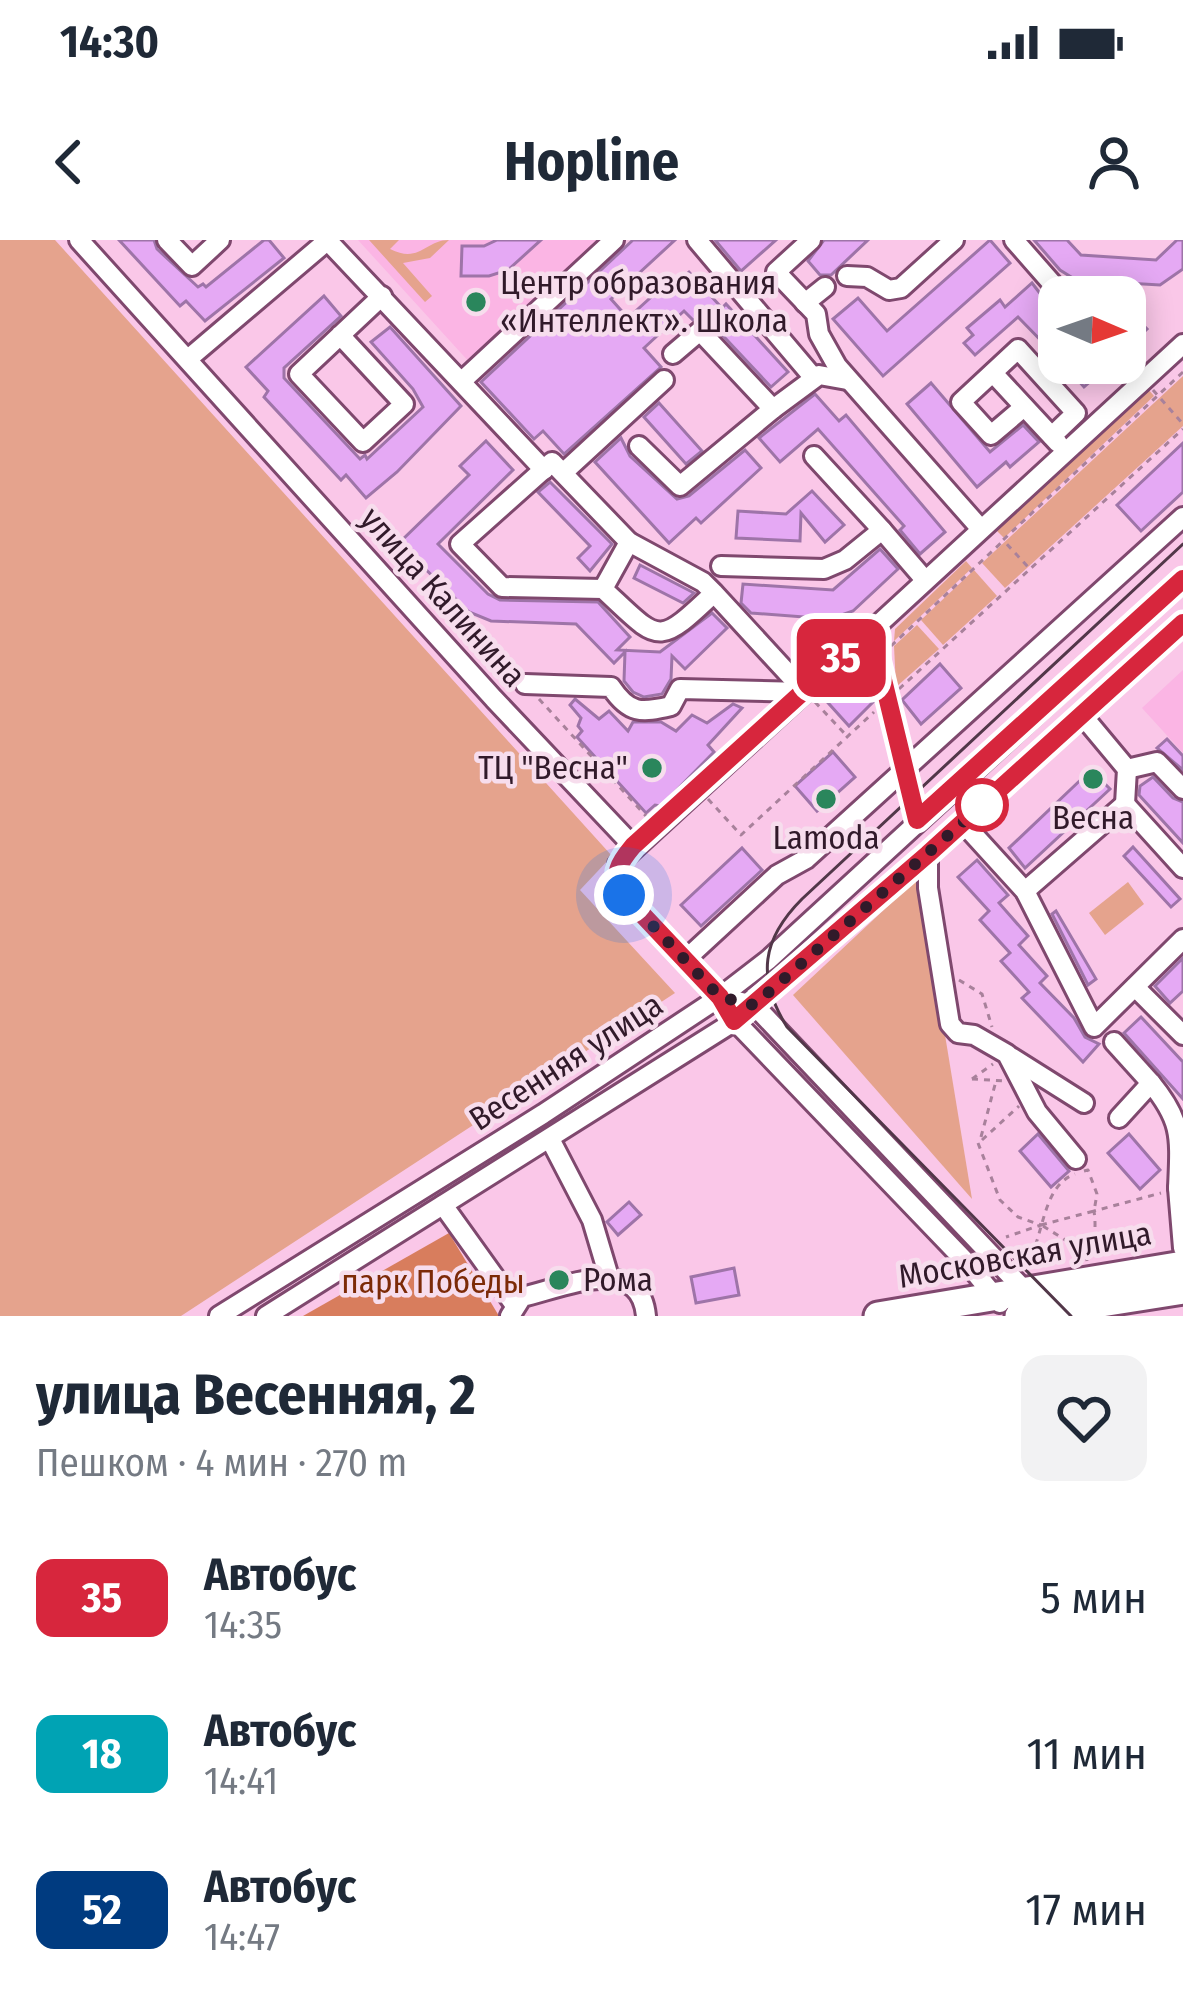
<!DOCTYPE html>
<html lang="ru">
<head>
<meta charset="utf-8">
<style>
  body { margin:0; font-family:"Fira Sans Condensed",sans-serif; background:#f2f2f3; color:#1f2937; height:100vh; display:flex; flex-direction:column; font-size:45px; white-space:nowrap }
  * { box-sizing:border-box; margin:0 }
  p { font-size:39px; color:#747a83 }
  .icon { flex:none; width:66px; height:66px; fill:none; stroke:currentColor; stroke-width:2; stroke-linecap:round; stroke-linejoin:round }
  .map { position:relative; height:1076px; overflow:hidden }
  .panel { display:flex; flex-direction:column; background:#fff; flex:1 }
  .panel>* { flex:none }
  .badge { padding:0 24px; border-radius:18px; font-size:42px; line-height:78px }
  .needle { width:78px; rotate:92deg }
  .fabs { position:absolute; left:1038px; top:36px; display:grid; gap:24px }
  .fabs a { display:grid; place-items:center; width:108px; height:108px; border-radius:24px; background:#fff; box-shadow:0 6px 30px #0003; font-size:60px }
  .you { position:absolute; width:60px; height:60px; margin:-30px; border:9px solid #fff; border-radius:50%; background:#1a73e8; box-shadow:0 0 0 18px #1a73e833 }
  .map>.badge { position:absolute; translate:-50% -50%; box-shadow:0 0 0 6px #fff }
  .round { display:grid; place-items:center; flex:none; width:126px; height:126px; border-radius:24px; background:#f2f2f3 }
  .headline { display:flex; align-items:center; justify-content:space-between; height:204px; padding:0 36px }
  h1 { font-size:57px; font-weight:700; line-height:90px }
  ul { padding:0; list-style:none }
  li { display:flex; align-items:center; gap:36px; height:156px; padding:0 36px }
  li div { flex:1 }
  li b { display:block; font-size:45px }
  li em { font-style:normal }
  li .badge { min-width:132px; font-weight:700; text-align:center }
  .status { display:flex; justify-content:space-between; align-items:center; height:84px; padding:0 60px; background:#fff; direction:ltr }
  .status svg { height:33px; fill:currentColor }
  header { display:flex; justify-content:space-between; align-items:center; height:156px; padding:0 36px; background:#fff; font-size:54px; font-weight:700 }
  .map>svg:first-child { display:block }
  .built { fill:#fbb5e4 }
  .green { fill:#e5a38d }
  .forest { fill:#d87d5d }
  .building { fill:#e5a9f4; stroke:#9e74a8; stroke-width:3 }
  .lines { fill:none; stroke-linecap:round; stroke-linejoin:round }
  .minor-casing { stroke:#7f486e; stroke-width:24 }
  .highway-casing { stroke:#7f486e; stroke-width:33 }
  .path { stroke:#a8819b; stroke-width:3; stroke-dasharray:6 6; stroke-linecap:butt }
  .minor { stroke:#fff; stroke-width:18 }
  .highway { stroke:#fff; stroke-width:27 }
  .tram { stroke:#523749; stroke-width:3 }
  .line-casing { stroke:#fff; stroke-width:27 }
  .line { stroke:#d7263d; stroke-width:18 }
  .walk { stroke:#311a2a; stroke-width:12; stroke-dasharray:0 21.6 }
  .poi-dot { fill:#2a865c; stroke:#f7dded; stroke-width:4.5 }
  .stop-dot { fill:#fff; stroke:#d7263d; stroke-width:6 }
  .labels { text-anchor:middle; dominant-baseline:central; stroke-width:9; stroke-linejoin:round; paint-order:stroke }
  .poi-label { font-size:33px; fill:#311a2a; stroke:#f7dded; text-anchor:start }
  .street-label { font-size:33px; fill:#311a2a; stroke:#f7dded }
  .park-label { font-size:33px; fill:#7c2a07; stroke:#f7dded }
</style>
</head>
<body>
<div class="status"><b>14:30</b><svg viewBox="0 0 49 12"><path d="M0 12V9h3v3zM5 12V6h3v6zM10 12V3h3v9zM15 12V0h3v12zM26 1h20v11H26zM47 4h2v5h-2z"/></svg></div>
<header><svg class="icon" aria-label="back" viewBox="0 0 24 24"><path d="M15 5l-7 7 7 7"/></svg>Hopline<svg class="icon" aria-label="person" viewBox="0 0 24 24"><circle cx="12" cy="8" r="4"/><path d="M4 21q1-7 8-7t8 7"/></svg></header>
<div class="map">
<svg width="1183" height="1076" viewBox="0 0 1183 1076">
  <rect width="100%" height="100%" fill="#fac7e8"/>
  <g class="built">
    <polygon points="358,0 606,0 471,124"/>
    <polygon points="1183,430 1183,513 1142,468"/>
  </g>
  <g class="green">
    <polygon points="0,0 55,0 612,616 580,650 675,753 181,1076 0,1076"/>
    <path d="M369,0h30l-9,9c30,15 35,-9 59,-9l-19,18 -27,5 29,33 -7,6z"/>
    <polygon points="1183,136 1183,186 1005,348 982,323"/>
    <polygon points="1148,149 1154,156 1004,298 997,291"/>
    <polygon points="966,321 972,328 894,401 895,389"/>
    <polygon points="974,330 997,356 943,405 921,380"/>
    <polygon points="917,385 939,409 896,447 894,406"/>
    <polygon points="919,637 972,959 793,755"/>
    <polygon points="1128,642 1144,664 1105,695 1089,673"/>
  </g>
  <polygon class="forest" points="449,993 499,1076 303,1076"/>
  <g class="building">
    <polygon points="119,0 154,0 157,9 198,47 203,44 206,47 264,0 269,0 284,18 205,81 186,61 180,66"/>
    <polygon points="497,0 541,0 508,30 489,36 461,36 462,6 484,6"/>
    <polygon points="633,0 675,0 611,59 628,78 660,49 665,54 689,32 722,68 726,64 788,132 771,147 710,82 703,78 693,80 684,71 644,108 661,127 564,214 543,191 534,199 481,142"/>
    <polygon points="715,0 776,0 741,31"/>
    <polygon points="824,0 868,0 831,35 820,35 808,21"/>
    <polygon points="990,0 1010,23 883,136 833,79 858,58 887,91"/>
    <polygon points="1034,0 1067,0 1081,15 1156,20 1177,0 1183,0 1183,29 1160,45 1076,40 1060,30"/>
    <polygon points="1032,43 1059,78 1059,119 1018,77 975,115 964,103 973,95 967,88 1000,60 1005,67"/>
    <polygon points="324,56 341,76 284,128 284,138 360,219 365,215 367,219 423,167 413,149 371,102 390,87 461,166 397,232 366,258 346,235 341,240 264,157 268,151 246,127"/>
    <polygon points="1125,67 1147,89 1125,110"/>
    <polygon points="1063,123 1109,123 1109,125 1084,147"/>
    <polygon points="931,143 990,212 1023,185 1039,202 1010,227 1006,222 977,247 907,164"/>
    <polygon points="815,154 839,181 846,175 945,292 920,314 900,290 904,286 818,189 780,222 759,198"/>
    <polygon points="659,163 702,211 686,224 644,177"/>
    <polygon points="621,198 630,216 677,259 689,256 745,210 761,228 701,283 696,278 669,303 595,222"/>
    <polygon points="486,201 513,230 438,304 488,354 500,360 598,362 630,397 617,410 660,412 712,373 727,388 685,429 672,416 671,439 662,454 644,457 633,452 624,441 625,412 614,423 576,384 491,381 469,372 399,303 469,235 460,226"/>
    <polygon points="1183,203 1183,252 1141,291 1117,265"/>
    <polygon points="550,242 612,304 590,331 578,318 590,306 538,252"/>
    <polygon points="812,251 844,285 825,302 801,273 800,301 736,298 738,271 786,274"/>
    <polygon points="880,309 898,329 853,371 830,379 751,373 741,363 743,344 833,350"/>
    <polygon points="640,325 694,353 683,363 634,338"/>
    <polygon points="863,416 874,461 849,486 821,455"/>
    <polygon points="940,424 961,448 921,484 902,460"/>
    <polygon points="575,459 599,479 609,471 628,491 633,482 661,482 676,491 692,475 707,483 733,464 742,468 708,505 714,512 661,566 655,565 646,573 577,497 582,491 578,486 581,478 570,465"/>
    <polygon points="1167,499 1183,516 1183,530 1157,508"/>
    <polygon points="833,512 855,537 817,571 795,546"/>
    <polygon points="1091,530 1110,549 1025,628 1009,608"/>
    <polygon points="1153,537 1173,558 1183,562 1183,603 1139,555 1140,546"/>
    <polygon points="1133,607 1180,659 1171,667 1124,616"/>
    <polygon points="742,608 762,630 701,686 681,665"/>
    <polygon points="977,620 1008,655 999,663 1028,696 1019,705 1047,736 1040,743 1074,778 1085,797 1099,804 1083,822 1022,758 1029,752 1001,721 1010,713 980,680 989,671 958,637"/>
    <polygon points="1056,671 1096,739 1088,745 1052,674"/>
    <polygon points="1183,718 1183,751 1170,763 1155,746"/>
    <polygon points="1141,777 1183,822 1183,859 1124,793"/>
    <polygon points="1038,894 1069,931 1051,947 1020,911"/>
    <polygon points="1129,894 1160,930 1140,949 1108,913"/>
    <polygon points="629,962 641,975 618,995 607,982"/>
    <polygon points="734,1028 739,1055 696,1063 691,1037"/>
  </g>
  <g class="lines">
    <defs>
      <g id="minor">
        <polyline points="79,0 494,459 633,606"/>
        <polyline points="167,0 192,26 220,0"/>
        <polyline points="327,0 544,230"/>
        <polyline points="697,0 813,137"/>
        <polyline points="811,0 776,32 816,74 819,94 837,126 980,288"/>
        <polyline points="1014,0 1064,57"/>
        <polyline points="847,36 867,37 889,50 901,48 954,0"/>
        <polyline points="805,63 825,47"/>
        <polyline points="340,95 404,164 363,202 299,134 382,56"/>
        <polyline points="673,114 700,91 773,169 819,135 847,140"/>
        <polyline points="188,119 327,1"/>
        <polyline points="1122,123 1139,144"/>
        <polyline points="993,133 1058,203"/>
        <polyline points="462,141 614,0"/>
        <polyline points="1024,167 991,195 961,162 1018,109 1076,173 1052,196"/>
        <polyline points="639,206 680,246 773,169"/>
        <polyline points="814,216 882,290"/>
        <polyline points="564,232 664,140"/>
        <polyline points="721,326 824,329 845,320 882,290 925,340"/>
        <polyline points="603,349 629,302"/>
        <path d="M714,353c-58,55 -54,49 -111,-4l-101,-2 -42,-43 92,-82 77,80 74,40 11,11 91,99"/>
        <polyline points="871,390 917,580"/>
        <path d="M525,444l86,3c18,27 30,26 60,19l9,-17 125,3"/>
        <polyline points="1082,475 1127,529 1125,564"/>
        <polyline points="1127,529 1157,522 1183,549"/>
        <polyline points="963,583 1025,651 1094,787 1183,699"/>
        <polyline points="928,614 928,648 950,784 958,793 974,795 1007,814 1037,872 1076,919"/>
        <polyline points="1025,651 1125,564 1183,628"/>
        <polyline points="685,720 777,635 806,619 1183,277"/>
        <polyline points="1135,747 1183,795"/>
        <polyline points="720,757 754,765 1028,1054"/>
        <polyline points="1114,802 1151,843"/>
        <polyline points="1011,817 1084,863"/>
        <path d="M1119,878l32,-35c32,39 29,55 27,105"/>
        <polyline points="550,899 592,980 609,1037"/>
        <polyline points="1183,948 1178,948 1183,1008"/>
        <polyline points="443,965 514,1064"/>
        <polyline points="1000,1063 968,1024 735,781 720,757 624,654 616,641 618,624 1183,104"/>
        <polyline points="219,1076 543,874 720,757 768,720 1183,339"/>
        <polyline points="266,1076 735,781 928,614 1183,383"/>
        <path d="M510,1076l12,-19c40,-9 118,-45 124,19"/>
      </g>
      <g id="highway">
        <polyline points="878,1076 1183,1025"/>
        <polyline points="1019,1076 1183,1050"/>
      </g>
    </defs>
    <use href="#minor" class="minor-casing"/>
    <use href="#highway" class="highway-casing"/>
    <g class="path">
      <polyline points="1183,132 1003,300 1030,329 1183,189"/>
      <polyline points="1153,150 1183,184"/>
      <polyline points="891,406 1002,302"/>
      <polyline points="899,449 1029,330"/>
      <polyline points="539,459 646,576"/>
      <polyline points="815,462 846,495"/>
      <polyline points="708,559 741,595 874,472"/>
      <polyline points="959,740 982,754 992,787"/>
      <polyline points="972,839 1006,841"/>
      <polyline points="972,839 993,824"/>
      <polyline points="981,897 996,841"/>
      <polyline points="982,900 1019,866"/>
      <polyline points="978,903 1000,960 1018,977 1041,985 1006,997"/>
      <polyline points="1041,985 1094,971 1097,954 1088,930 1084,931"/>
      <polyline points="1043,986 1086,1013"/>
      <path d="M1031,1016c13,-26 13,-71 44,-82"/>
      <path d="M1087,1021l-1,-8c10,-14 10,-26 8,-42l67,-18"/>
    </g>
    <use href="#minor" class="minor"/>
    <use href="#highway" class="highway"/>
    <path class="tram" d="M1071,1076l-284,-289c-31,-50 -25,-88 15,-128l381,-355"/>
  </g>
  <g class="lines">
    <defs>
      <path id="line" d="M1183,339l-266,241 -46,-190 -238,216c-15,18 -21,27 -9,49l96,102 14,24 194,-167 255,-231"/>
    </defs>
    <use href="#line" class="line-casing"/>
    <use href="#line" class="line"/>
    <polyline class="walk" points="624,655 720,757 754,765 993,556 982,565"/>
  </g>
  <g class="poi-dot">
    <circle cx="476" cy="62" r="12"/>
    <circle cx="652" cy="528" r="12"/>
    <circle cx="1093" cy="539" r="12"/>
    <circle cx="826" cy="559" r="12"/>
    <circle cx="559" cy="1040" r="12"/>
  </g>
  <circle class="stop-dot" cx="982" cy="565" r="24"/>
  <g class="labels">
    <g class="poi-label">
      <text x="500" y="43">Центр образования<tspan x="500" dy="38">«Интеллект». Школа</tspan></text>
      <text x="628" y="528" text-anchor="end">ТЦ "Весна"</text>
      <text x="1093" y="578" text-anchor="middle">Весна</text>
      <text x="826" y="598" text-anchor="middle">Lamoda</text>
      <text x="583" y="1040">Рома</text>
    </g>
    <g class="street-label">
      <text transform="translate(443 357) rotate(48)">улица Калинина</text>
      <text transform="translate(566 822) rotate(-33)">Весенняя улица</text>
      <text transform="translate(1025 1015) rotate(-10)">Московская улица</text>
    </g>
    <g class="park-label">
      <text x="433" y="1042">парк Победы</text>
    </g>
  </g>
</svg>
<div class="fabs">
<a><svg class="needle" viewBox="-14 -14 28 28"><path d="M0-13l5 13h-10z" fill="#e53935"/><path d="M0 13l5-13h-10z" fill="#747a83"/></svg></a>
</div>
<div class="you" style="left:624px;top:655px"></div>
<b class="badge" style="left:841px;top:418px;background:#d7263d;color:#fff">35</b>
</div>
<section class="panel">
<div class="headline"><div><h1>улица Весенняя, 2</h1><p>Пешком · 4 мин · 270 m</p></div><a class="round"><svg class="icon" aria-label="heart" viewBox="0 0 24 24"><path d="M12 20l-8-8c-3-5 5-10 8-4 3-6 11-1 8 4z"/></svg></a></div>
<ul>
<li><span class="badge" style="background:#d7263d;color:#fff">35</span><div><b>Автобус</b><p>14:35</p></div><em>5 мин</em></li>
<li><span class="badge" style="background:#00a3b4;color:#fff">18</span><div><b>Автобус</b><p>14:41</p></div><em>11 мин</em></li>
<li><span class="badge" style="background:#003b80;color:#fff">52</span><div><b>Автобус</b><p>14:47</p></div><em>17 мин</em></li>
</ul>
</section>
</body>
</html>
